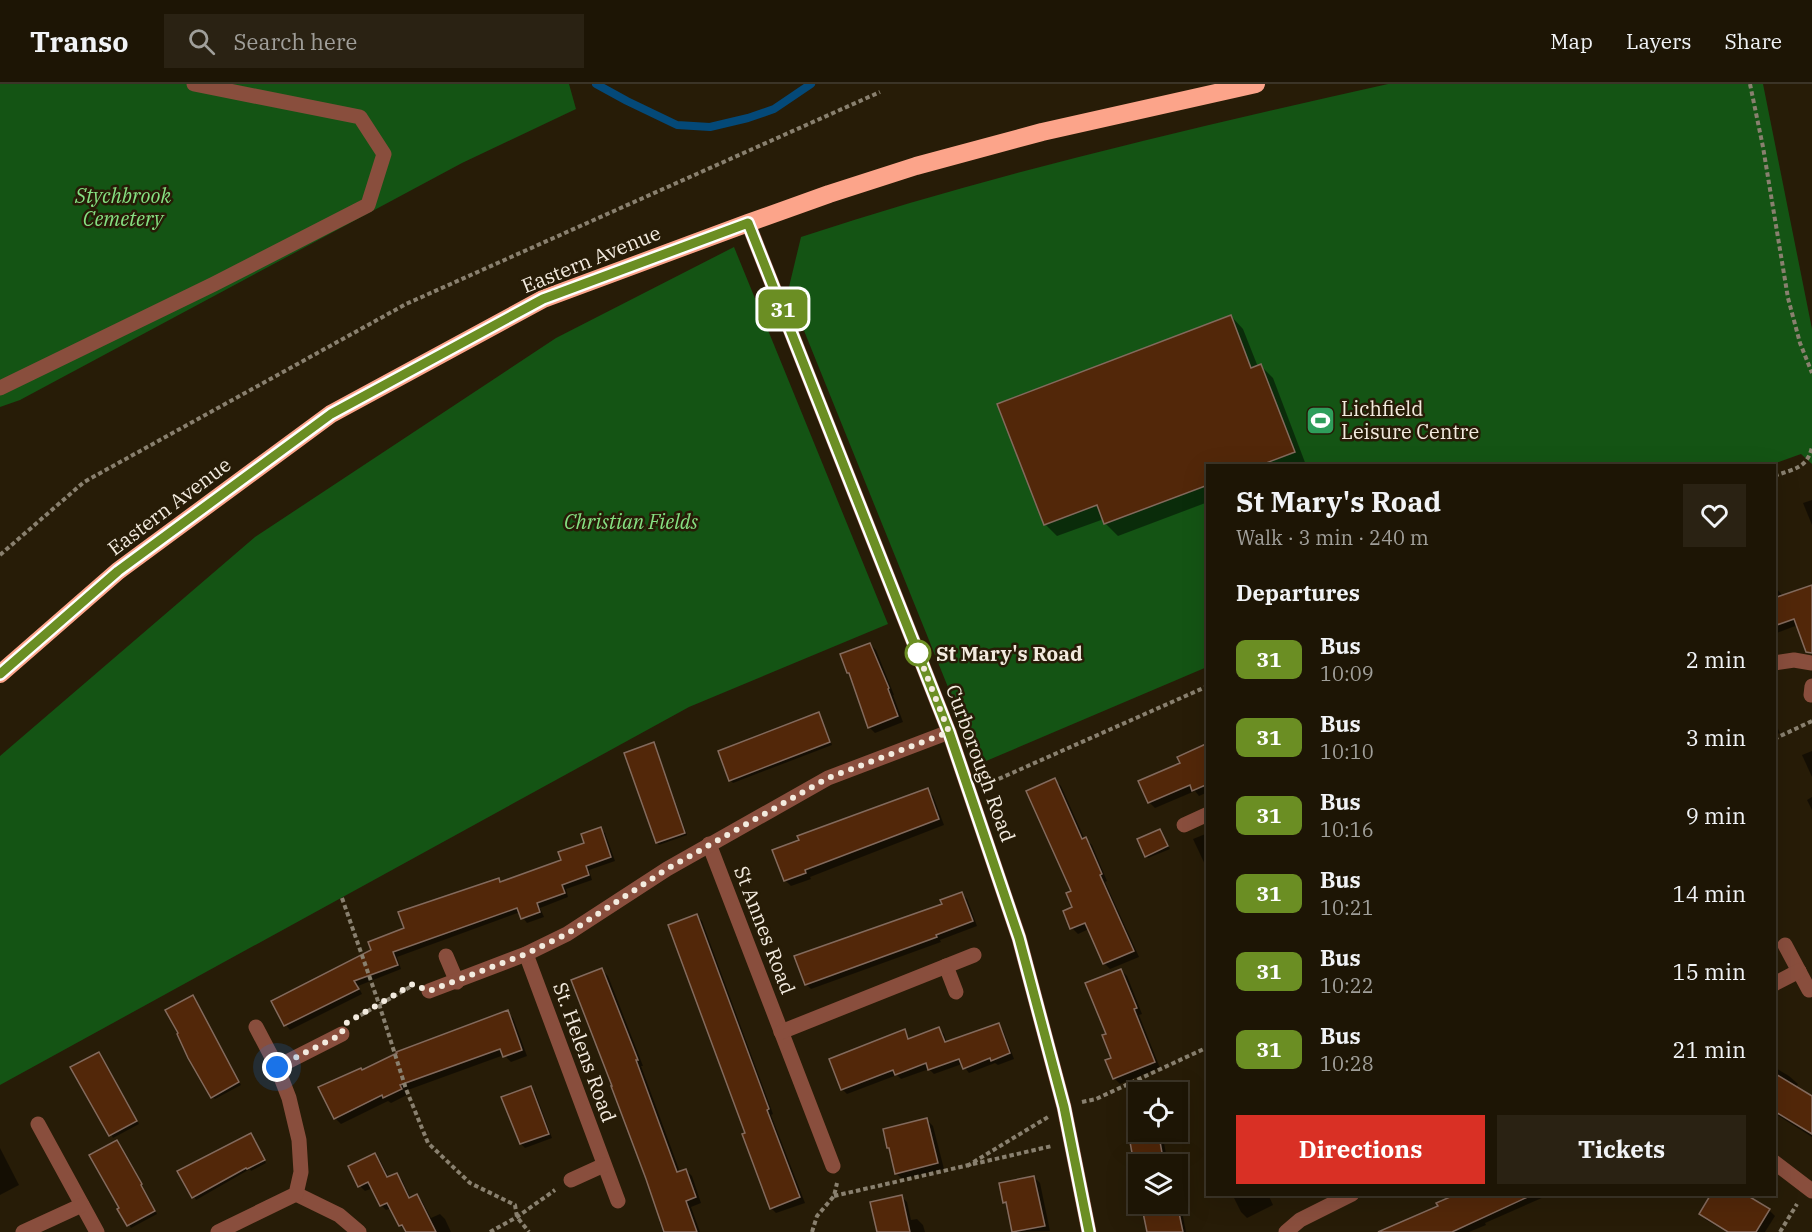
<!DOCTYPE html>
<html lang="en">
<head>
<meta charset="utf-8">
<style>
  body { margin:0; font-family:"IBM Plex Serif",serif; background:#2a2213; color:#f1f3f6; height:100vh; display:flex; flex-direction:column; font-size:22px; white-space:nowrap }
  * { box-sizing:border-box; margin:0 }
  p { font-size:20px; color:#a09f9a }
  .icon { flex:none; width:33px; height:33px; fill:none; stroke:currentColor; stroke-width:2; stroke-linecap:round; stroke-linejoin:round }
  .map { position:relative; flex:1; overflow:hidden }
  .sheet { position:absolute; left:1206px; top:380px; width:570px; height:732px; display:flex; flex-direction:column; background:#1d1505; border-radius:0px; box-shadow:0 6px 24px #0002,0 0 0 2px #3b3427 }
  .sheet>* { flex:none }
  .badge { padding:0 12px; border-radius:9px; font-size:21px; line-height:39px }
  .buttons { position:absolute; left:1128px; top:998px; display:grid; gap:12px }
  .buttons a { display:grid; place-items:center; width:60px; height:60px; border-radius:0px; background:#1d1505; box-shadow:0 6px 24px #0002,0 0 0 2px #3b3427; font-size:30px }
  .you { position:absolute; width:30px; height:30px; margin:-15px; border:4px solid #fff; border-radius:50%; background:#1a73e8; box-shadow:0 0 0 9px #1a73e833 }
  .map>.badge { position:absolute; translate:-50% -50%; box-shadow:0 0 0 3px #fff }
  h2 { padding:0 30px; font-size:22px; line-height:54px }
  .round { display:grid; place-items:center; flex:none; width:63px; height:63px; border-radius:0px; background:#2a2213 }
  .overview { display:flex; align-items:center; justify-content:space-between; height:102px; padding:0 30px }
  h1 { font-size:28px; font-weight:800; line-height:45px }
  .cta { display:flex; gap:12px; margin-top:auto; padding:12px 30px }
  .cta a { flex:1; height:69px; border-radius:0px; background:#d93025; color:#fff; font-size:24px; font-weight:800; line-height:69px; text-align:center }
  .cta a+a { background:#2a2213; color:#f1f3f6 }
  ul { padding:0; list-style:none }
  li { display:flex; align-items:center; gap:18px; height:78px; padding:0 30px }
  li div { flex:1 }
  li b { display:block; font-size:22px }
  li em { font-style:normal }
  li .badge { min-width:66px; font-weight:700; text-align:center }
  header { display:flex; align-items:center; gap:36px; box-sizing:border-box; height:84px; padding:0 30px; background:#1d1505; border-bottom:2px solid #3b3427 }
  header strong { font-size:28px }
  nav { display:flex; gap:33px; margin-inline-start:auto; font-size:21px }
  .search { width:420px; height:54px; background:#2a2213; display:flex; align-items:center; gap:15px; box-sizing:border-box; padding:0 21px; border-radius:0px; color:#a09f9a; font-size:22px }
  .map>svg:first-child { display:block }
  .green { fill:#145414 }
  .shadow { fill:#0007 }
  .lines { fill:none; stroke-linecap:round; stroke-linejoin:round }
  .stream { stroke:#044978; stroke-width:8 }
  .building { fill:#522709; stroke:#836a5d; stroke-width:1.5 }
  .path { stroke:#89806f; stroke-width:4; stroke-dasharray:4.5 3; stroke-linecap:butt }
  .minor { stroke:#894e3d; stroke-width:15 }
  .highway { stroke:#fca48a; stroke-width:18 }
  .line-casing { stroke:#fff; stroke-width:14 }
  .line { stroke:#6b8e23; stroke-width:9 }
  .walk { stroke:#f3ebdf; stroke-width:6; stroke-dasharray:0 10.8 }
  .stop-dot { fill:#fff; stroke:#6b8e23; stroke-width:3 }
  .labels { text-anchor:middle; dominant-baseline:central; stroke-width:5; stroke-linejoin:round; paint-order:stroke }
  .park-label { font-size:20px; font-style:italic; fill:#86e182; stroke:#271c07 }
  .street-label { font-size:20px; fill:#f3ebdf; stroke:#271c07 }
  .poi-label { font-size:20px; fill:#f3ebdf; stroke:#271c07; text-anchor:start }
  .stop-label { font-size:20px; font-weight:bold; fill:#f3ebdf; stroke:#271c07; text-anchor:start }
</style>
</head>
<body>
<header>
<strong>Transo</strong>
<div class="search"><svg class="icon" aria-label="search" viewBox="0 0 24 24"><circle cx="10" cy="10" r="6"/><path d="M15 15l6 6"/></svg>Search here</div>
<nav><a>Map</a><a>Layers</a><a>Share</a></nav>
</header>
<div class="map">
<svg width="1812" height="1148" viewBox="0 0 1812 1148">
  <rect width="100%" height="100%" fill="#271c07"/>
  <g class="green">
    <polygon points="0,0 569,0 576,25 462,79 20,316 0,323"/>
    <path d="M1388,0h375l49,245v135l-11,-10 -31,11h-562l-1,202 -228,97 -191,-473 13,-54c192,-63 390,-109 587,-153z"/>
    <polygon points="734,163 888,540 689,623 0,1001 0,672 255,453 556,254"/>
  </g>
  <g class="shadow">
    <polygon points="1231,232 1243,245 1258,283 1261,282 1273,294 1306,381 1208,381 1208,418 1118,452 1106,440 1104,435 1057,452 1045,440"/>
    <polygon points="1812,416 1812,441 1803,419"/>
    <polygon points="1774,505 1777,505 1783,512 1812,507 1812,547 1798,541 1774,550"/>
    <polygon points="870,560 876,566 894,611 893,611 903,638 875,649 869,643 851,591 849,589"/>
    <polygon points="819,630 821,633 832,661 733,699 730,696"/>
    <polygon points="1774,636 1780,649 1774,651"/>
    <polygon points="653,660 656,663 687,751 659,761 657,758"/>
    <polygon points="1208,661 1208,708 1199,712 1195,707 1155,724 1149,718 1182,680"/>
    <polygon points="1812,667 1812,693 1802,671"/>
    <polygon points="1055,696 1061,702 1085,756 1086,755 1092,761 1107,797 1105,798 1139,873 1110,885 1104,879 1089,845 1078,850 1072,844 1074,824 1073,808"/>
    <polygon points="927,706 933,712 944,741 810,793 811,795 791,802 785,796"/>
    <polygon points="1812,713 1812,726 1807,716"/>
    <polygon points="600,745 605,749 615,777 589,786 592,796 566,805 568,813 540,824 544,833 527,839 523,834 520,828 397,873 401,885 358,902 362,910 290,946 286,941 273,917 373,867 406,845 498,795 502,799 563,777 586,759"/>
    <polygon points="1160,746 1170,765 1148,774 1146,772"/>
    <polygon points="1208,749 1208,787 1193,755"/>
    <polygon points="962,810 967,815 977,842 940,856 941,858 811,905 806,900"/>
    <polygon points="697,832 702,837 773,1030 771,1031 805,1119 776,1129 771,1124 747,1050"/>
    <polygon points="602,886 608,892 643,982 641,982 680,1088 686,1086 692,1092 701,1119 691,1123 700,1148 663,1148 659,1137 661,1136"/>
    <polygon points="1121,886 1127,892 1142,930 1139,931 1160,984 1120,1000 1114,994 1113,975 1108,950"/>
    <polygon points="193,912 241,1001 215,1015 212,1013"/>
    <polygon points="507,928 513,934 527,972 511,978 504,971 405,1007 407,1011 391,1019 388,1017 341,1040 335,1034 362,987"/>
    <polygon points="998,941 1003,946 1014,975 998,981 995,979 969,989 962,980 934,990 929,985 901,995 897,991 847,1010 842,1005 904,947 911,956 939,945 944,950 947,959"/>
    <polygon points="101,972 139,1040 113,1054 72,983"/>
    <polygon points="1774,983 1789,992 1798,1000 1796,1003 1812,1014 1812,1053 1774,1029"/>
    <polygon points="531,1004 535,1008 552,1054 525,1064 521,1060"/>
    <polygon points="927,1036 933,1042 944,1085 902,1095 896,1089"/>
    <polygon points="253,1053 266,1079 251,1087 250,1085 196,1116 179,1088"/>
    <polygon points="1159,1054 1164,1059 1168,1080 1138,1080 1138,1097 1131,1059"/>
    <polygon points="117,1058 157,1130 131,1144 119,1125"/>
    <polygon points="0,1064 19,1101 0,1111"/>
    <polygon points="375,1071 380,1076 389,1094 397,1091 402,1096 411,1115 417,1112 422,1117 431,1134 440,1130 445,1135 451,1148 408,1148 400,1142 391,1124 386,1126 381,1121 373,1104 365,1107 360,1102"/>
    <polygon points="1034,1093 1040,1099 1050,1147 1014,1148 1008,1122 1004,1118"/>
    <polygon points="1232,1110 1268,1110 1273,1121 1247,1134 1241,1128"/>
    <polygon points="1460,1110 1551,1110 1485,1139 1486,1141 1469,1148 1393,1148 1440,1123"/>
    <polygon points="1712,1110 1742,1110 1769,1126 1775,1132 1765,1148 1727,1148 1706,1136 1700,1130"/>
    <polygon points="901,1112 907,1118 911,1136 917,1135 923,1141 925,1148 878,1148"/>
    <polygon points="1178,1118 1181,1122 1186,1148 1148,1148 1143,1119"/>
  </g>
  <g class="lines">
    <polyline class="stream" points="596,0 627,17 677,41 710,43 748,34 774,25 811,0"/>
  </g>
  <g class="building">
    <polygon points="1231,231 1251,284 1261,280 1295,368 1261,381 1208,381 1208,401 1104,440 1097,421 1044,441 997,320"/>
    <polygon points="1812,501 1812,569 1806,568 1794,535 1774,542 1774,514"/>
    <polygon points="870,559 889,604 888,605 898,632 868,644 849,589 847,589 840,570"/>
    <polygon points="819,628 830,658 729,697 718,667"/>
    <polygon points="654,658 685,749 656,759 624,669"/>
    <polygon points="1208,659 1208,700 1192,707 1190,701 1148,719 1138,697 1180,679 1177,673"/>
    <polygon points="1055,694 1082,755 1086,753 1102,790 1100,791 1134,867 1103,880 1085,839 1070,845 1063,827 1072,823 1066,809 1071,807 1026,707"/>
    <polygon points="928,704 939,735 805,786 806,789 784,797 772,766 799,756 797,752"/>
    <polygon points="601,743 611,773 586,782 589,791 562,801 565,809 537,819 540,828 521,835 517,824 393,868 398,881 354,897 359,905 284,942 271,917 371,866 368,858 404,844 398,828 499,794 500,798 561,776 558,768 584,759 581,750"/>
    <polygon points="1160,745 1168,762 1145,773 1137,755"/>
    <polygon points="962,808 973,837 936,851 937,853 805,901 794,872 942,820 940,816"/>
    <polygon points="697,830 769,1025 767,1026 800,1113 770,1125 742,1050 745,1049 668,841"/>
    <polygon points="602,884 638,976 636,976 677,1088 686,1085 696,1113 686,1117 697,1148 664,1148 646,1095 611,1002 612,1002 571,896"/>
    <polygon points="1121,885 1137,924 1134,925 1155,978 1113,995 1105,976 1111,974 1102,951 1106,950 1085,899"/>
    <polygon points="193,911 239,998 211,1014 188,974 177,950 178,949 165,926"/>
    <polygon points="508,926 522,966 503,973 500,965 400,1001 402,1005 383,1014 382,1011 334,1035 318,1003 361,984 362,986 397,969 396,968"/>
    <polygon points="999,939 1010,969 991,977 990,974 963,985 959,975 928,986 926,979 895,991 893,986 841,1006 829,975 905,945 908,955 939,943 945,958"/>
    <polygon points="99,968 137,1037 109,1052 70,983"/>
    <polygon points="1774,989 1812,1012 1812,1050 1774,1027"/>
    <polygon points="531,1002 549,1050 520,1060 501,1013"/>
    <polygon points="927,1034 938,1079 895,1090 889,1064 887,1064 883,1045"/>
    <polygon points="251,1049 265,1076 247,1085 246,1084 192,1114 177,1087"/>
    <polygon points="1159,1052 1164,1080 1134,1080 1130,1058"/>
    <polygon points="117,1056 142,1100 141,1101 155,1127 127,1142 117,1125 119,1124 89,1071"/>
    <polygon points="375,1069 387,1093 397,1089 409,1114 417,1110 436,1148 406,1148 402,1141 399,1142 387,1119 380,1122 368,1098 358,1103 348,1082"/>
    <polygon points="1034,1092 1045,1142 1012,1148 1006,1118 1003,1119 999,1099"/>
    <polygon points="1457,1110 1534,1110 1452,1148 1378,1148 1438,1122 1436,1119"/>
    <polygon points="1711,1110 1745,1110 1770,1125 1756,1148 1728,1148 1699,1130"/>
    <polygon points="902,1111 910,1148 877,1148 870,1118"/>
    <polygon points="1141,1119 1177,1119 1183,1148 1147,1148"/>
  </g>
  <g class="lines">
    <g class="path">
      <polyline points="1750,0 1763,63 1788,214 1800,259 1812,289"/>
      <path d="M1774,392c19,-7 33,-7 38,-29"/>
      <polyline points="0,471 84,398 406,220 880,8"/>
      <polyline points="1774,655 1812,637"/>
      <polyline points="985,701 1208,602"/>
      <polyline points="342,814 379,920 406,1005 428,1059 470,1099 515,1121 517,1133 529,1148"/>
      <polyline points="354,935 410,903"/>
      <polyline points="1082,1018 1096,1015 1208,963"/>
      <polyline points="967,1082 1048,1033"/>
      <polyline points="834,1112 1052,1062"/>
      <polyline points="490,1148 517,1133 555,1106"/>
      <polyline points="812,1148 817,1132 834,1112 837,1099"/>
      <polyline points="1780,1148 1797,1120"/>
    </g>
    <g class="minor">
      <polyline points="748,139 949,648 1019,854 1064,1023 1089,1148"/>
      <polyline points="0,304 214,200 368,121 384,70 360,33 194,0"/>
      <polyline points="1774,579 1794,576 1812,579"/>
      <polyline points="1811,611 1812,602"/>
      <polyline points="1184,741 1208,730"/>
      <polyline points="709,760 833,1082"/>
      <polyline points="1785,861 1809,906"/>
      <polyline points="526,870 618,1117"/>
      <polyline points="446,872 457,898"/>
      <polyline points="946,882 956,908"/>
      <polyline points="1774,900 1799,887"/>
      <polyline points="429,907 526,870 567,850 667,785 828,694 949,648"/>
      <polyline points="781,948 974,871"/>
      <polyline points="277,983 342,950"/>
      <polyline points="38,1040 97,1148"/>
      <polyline points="1774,1078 1812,1107"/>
      <polyline points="571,1096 604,1081"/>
      <polyline points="296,1110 339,1131 359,1148"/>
      <polyline points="23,1148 82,1121"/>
      <polyline points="218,1148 296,1110 301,1088 299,1056 289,1014 277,983 256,943"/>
      <polyline points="1286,1148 1300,1136 1352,1110"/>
    </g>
    <polyline class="highway" points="0,590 118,487 331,330 543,215 748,139 829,110 916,82 1042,48 1256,0"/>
  </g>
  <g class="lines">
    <defs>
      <polyline id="line" points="0,590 118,487 331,330 543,215 748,139 949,648 1019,854 1064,1023 1089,1148"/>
    </defs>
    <use href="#line" class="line-casing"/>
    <use href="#line" class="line"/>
    <polyline class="walk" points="277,983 342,950 343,941 413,900 429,907 526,870 567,850 667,785 828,694 949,648 915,562 918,569"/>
  </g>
  <defs>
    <symbol id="stadium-square" viewBox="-11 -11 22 22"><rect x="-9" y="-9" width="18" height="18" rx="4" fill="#2e9e5b" stroke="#271c07"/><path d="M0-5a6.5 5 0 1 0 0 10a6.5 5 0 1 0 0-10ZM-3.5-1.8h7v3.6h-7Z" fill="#fff"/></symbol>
  </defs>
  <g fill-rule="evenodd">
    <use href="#stadium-square" x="1304" y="320" width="33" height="33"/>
  </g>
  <circle class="stop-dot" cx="918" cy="569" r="12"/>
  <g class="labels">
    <g class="park-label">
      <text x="123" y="111">Stychbrook<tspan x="123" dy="23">Cemetery</tspan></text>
      <text x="631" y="437">Christian Fields</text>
    </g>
    <g class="street-label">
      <text transform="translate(591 175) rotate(-22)">Eastern Avenue</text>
      <text transform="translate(169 422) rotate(-37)">Eastern Avenue</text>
      <text transform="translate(981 679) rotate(70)">Curborough Road</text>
      <text transform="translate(765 846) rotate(69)">St Annes Road</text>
      <text transform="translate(585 968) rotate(70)">St. Helens Road</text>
    </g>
    <g class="poi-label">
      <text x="1341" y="324">Lichfield<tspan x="1341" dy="23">Leisure Centre</tspan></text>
    </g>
    <g class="stop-label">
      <text x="936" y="569">St Mary's Road</text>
    </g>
  </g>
</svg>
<div class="buttons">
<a><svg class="icon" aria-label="locate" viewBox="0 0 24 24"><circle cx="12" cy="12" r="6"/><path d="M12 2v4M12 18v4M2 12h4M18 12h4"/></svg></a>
<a><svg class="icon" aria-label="layers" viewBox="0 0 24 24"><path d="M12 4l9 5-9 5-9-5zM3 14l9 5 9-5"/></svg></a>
</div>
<div class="you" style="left:277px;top:983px"></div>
<b class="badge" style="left:783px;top:225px;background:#6b8e23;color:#fff">31</b>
<section class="sheet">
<div class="overview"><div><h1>St Mary's Road</h1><p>Walk · 3 min · 240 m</p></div><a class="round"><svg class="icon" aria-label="heart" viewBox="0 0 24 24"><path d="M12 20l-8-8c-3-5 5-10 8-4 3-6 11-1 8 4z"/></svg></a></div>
<h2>Departures</h2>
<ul>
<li><span class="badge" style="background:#6b8e23;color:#fff">31</span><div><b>Bus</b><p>10:09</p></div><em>2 min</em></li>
<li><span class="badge" style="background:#6b8e23;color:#fff">31</span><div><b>Bus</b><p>10:10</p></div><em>3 min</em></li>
<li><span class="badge" style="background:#6b8e23;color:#fff">31</span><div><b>Bus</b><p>10:16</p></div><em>9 min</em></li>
<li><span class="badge" style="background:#6b8e23;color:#fff">31</span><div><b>Bus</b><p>10:21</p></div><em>14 min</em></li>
<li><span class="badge" style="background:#6b8e23;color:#fff">31</span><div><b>Bus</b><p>10:22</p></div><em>15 min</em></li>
<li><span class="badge" style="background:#6b8e23;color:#fff">31</span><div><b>Bus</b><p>10:28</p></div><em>21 min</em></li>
</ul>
<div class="cta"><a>Directions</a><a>Tickets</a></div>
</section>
</div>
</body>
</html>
